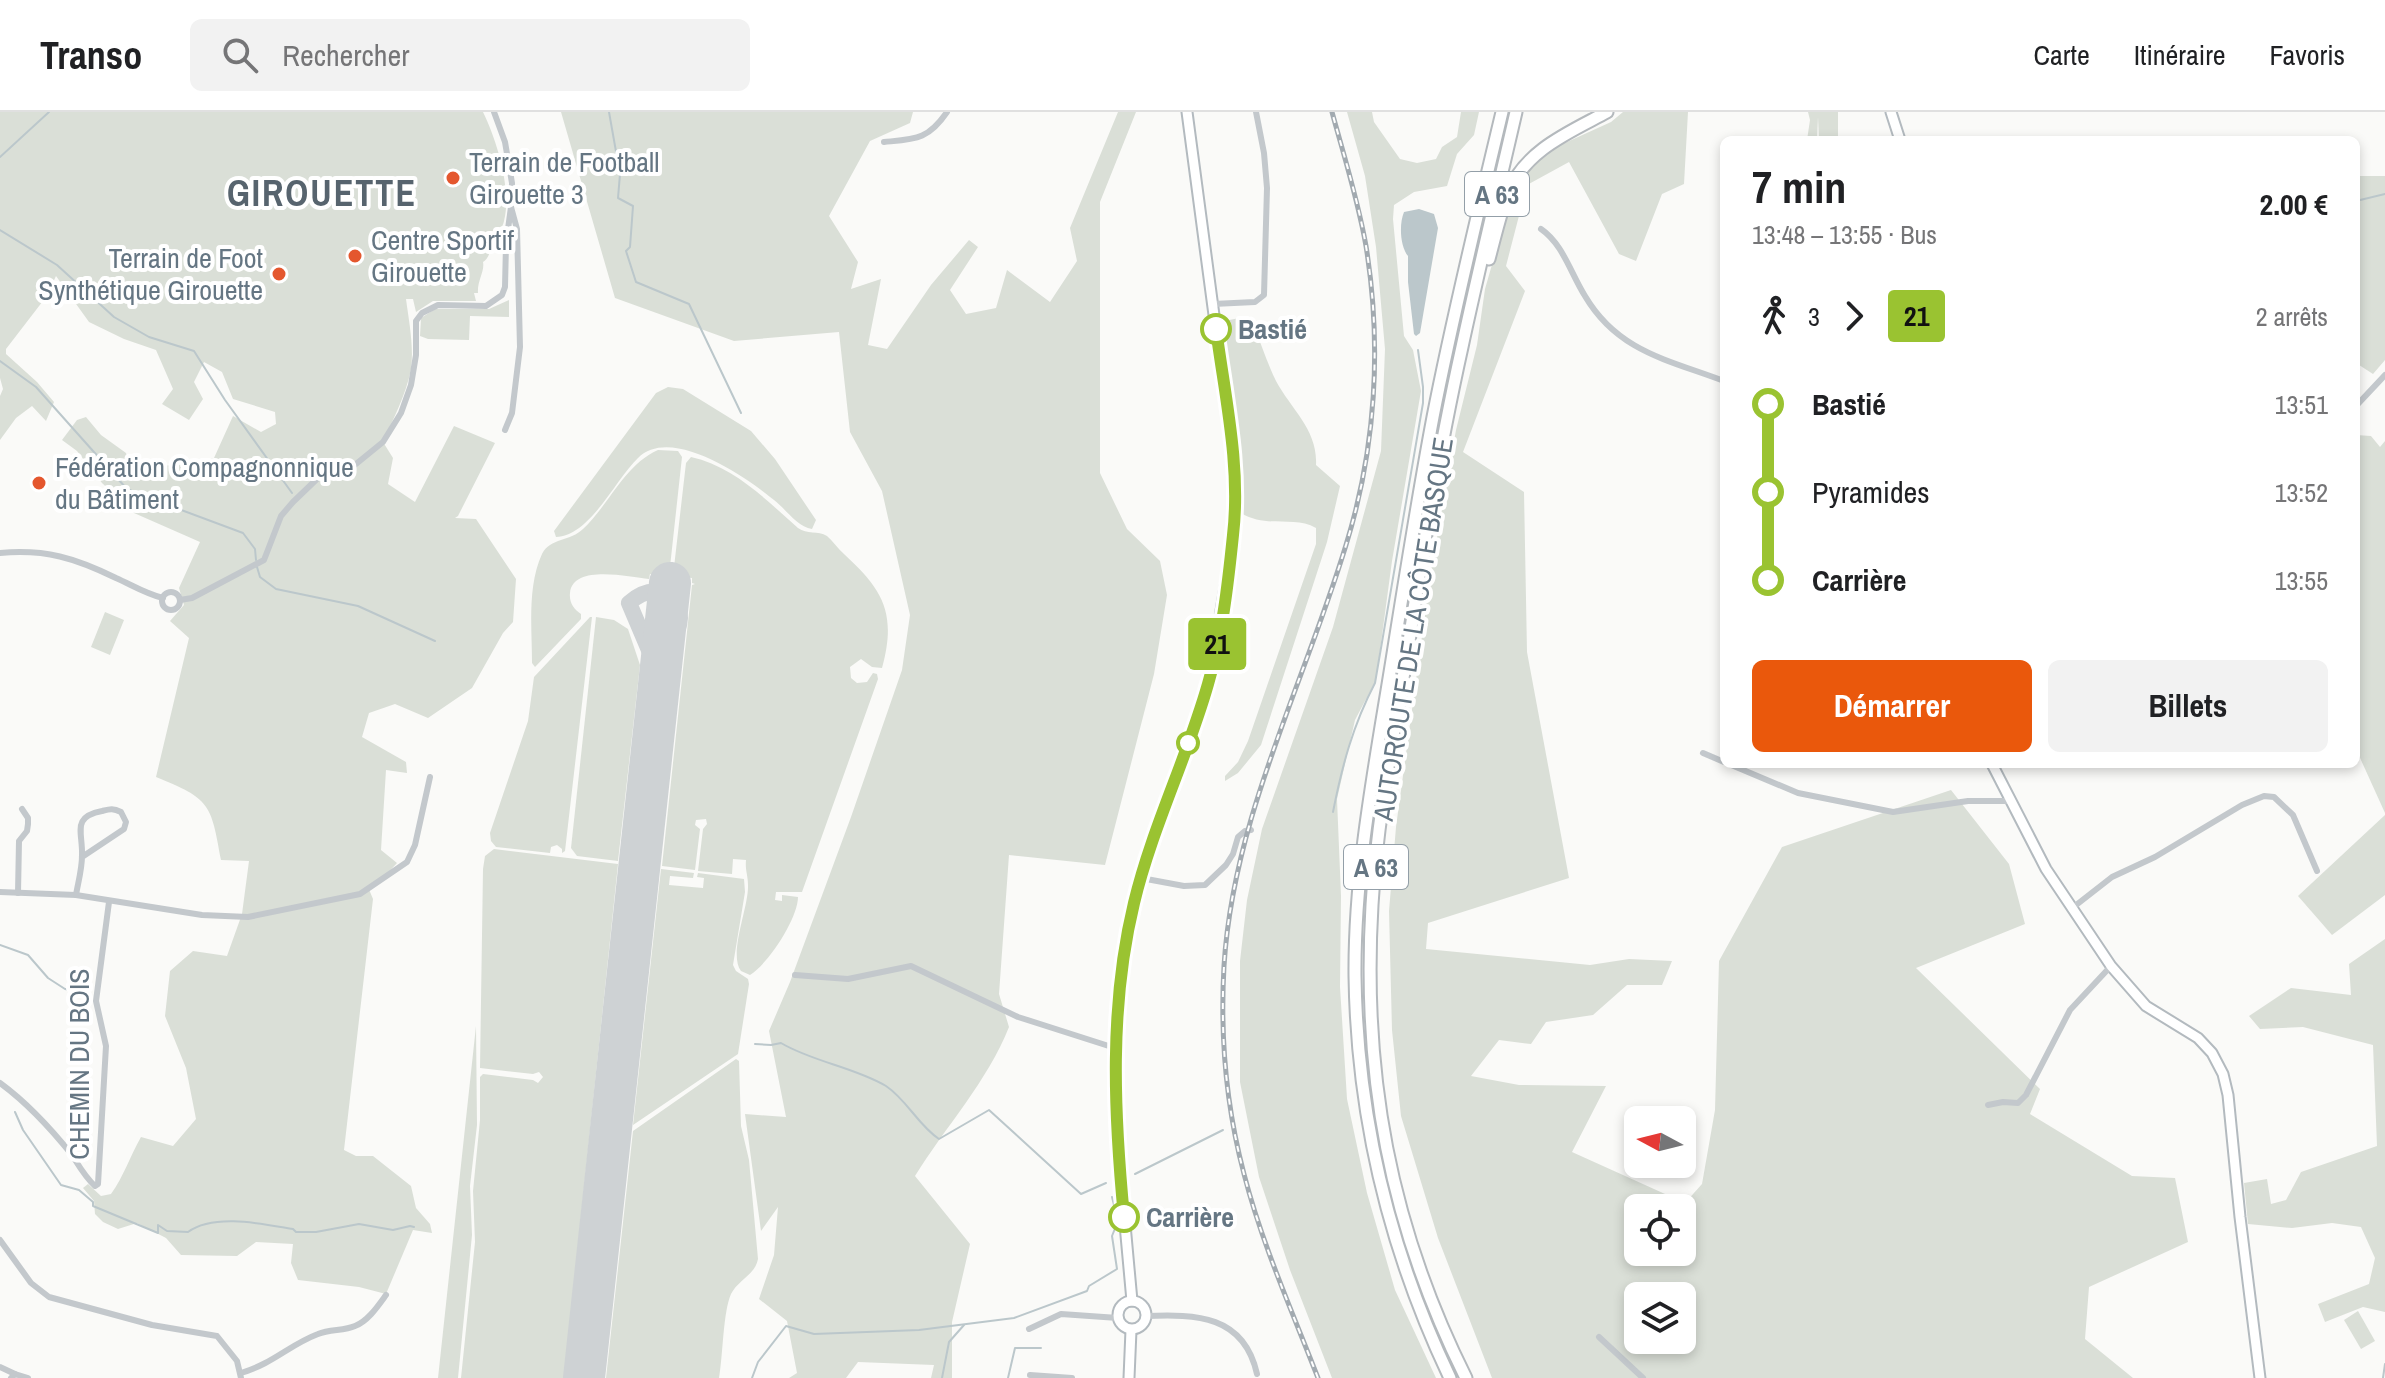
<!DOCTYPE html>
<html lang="fr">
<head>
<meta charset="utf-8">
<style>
  body { margin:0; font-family:"Archivo Narrow",sans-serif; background:#f2f2f2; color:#202124; height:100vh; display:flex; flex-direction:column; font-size:30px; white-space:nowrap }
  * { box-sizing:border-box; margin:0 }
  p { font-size:26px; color:#757577 }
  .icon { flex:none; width:44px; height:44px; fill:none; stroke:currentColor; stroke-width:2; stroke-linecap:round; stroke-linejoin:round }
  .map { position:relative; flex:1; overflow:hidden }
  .details { position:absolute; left:1720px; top:24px; width:640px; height:632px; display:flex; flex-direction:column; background:#fff; border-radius:12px; box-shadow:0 4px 12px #0003 }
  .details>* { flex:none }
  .badge { padding:0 16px; border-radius:6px; font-size:28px; line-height:52px }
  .needle { width:52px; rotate:277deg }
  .tools { position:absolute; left:1624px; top:994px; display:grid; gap:16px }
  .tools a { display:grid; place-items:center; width:72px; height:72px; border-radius:12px; background:#fff; box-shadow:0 4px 12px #0003; font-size:40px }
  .map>.badge { position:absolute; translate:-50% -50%; box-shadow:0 0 0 4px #fff }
  .legs { display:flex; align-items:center; gap:12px; height:88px; padding:0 32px; font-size:26px }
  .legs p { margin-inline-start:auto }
  .overview { display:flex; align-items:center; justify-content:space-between; height:136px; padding:0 32px }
  h1 { font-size:44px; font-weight:700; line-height:60px }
  .action { display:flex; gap:16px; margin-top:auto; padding:16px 32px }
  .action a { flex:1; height:92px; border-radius:12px; background:#ea580c; color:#fff; font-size:32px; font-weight:700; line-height:92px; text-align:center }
  .action a+a { background:#f2f2f2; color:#202124 }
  ul { padding:0 32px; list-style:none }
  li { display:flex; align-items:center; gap:28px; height:88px; font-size:30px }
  li i { display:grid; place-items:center; width:12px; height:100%; margin:0 10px; background:currentColor }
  li i::after { content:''; width:20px; height:20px; margin:-10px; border:6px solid; border-radius:50%; background:#fff }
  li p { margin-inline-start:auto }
  li:first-child i { background:linear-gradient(#0000 50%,currentColor 0) }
  li:last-child i { background:linear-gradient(currentColor 50%,#0000 0) }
  header { display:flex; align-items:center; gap:48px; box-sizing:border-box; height:112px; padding:0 40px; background:#fff; border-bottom:2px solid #e0e0e0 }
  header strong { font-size:38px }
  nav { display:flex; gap:44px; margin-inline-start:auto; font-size:28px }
  .search { width:560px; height:72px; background:#f2f2f2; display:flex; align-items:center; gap:20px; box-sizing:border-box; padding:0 28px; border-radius:12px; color:#757577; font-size:30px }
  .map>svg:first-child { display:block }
  .green { fill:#dadfd7; fill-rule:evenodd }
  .water { fill:#bbc7cb }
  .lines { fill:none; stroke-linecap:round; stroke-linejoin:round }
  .stream { stroke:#bbc7cb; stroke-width:2 }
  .taxiway { stroke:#ced2d4; stroke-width:16 }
  .runway { stroke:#ced2d4; stroke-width:42 }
  .secondary-casing { stroke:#b3babf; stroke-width:13 }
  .highway-casing { stroke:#b4b9bd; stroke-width:15 }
  .street { stroke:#c3c8cc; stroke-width:6 }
  .secondary { stroke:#fff; stroke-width:9 }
  .highway { stroke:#fff; stroke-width:11 }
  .rail-casing { stroke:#a2aab0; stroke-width:5 }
  .rail { stroke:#fff; stroke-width:2; stroke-dasharray:6; stroke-linecap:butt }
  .line-1-casing { stroke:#fff; stroke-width:18 }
  .line-1 { stroke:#9ac331; stroke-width:12 }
  .poi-dot { fill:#e4572e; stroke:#fff; stroke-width:3 }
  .stop-1-dot { fill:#fff; stroke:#9ac331; stroke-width:4 }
  .labels { text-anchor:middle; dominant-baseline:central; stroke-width:8; stroke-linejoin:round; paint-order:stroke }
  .shield { fill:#fff; stroke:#939fa8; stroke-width:2 }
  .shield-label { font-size:26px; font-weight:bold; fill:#657683 }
  .poi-label { font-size:28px; fill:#657683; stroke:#fff; text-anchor:start }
  .stop-label { font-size:28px; font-weight:bold; fill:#657683; stroke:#fff; text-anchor:start }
  .street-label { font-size:28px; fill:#657683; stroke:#fff }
  .district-label { font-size:36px; font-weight:bold; letter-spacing:2px; fill:#57646e; stroke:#fff }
</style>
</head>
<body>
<header>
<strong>Transo</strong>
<div class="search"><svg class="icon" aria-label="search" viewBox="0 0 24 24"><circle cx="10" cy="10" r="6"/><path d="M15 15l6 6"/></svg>Rechercher</div>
<nav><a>Carte</a><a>Itinéraire</a><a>Favoris</a></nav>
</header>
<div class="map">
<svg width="2385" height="1266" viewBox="0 0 2385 1266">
  <rect width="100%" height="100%" fill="#fafaf8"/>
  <g class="green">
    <path d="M0,0h483c14,29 29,77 21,109 -1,6 -6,11 -8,16 -4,9 -7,22 -13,25 2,9 -6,19 -5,31h-4l2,8h-43l-17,11 -3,-13h-7c3,23 8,47 5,70 -5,26 -18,50 -28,73l10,16 -5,26 27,18 39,-76 41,17 -37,73 -3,2 21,1 40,60 -3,43 -10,11 -31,55 -44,30 -33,-14 -26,9 -7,24 44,25 1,11 -21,-3 -5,80 16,13 -12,13 -17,11 5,12 -29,251 12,6h17l38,30 5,22 14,16 2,9 -19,-3 -27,64 -27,-7 -61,-7 -7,-17 2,-19 -37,-2 -19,14 -56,-1 -15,-17 -29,-15 -19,6 -15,-7 -8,-8 -1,-13 -11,-13 5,-4 13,12 10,-2c13,-18 19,-38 30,-57l32,9 23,-27 -10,-51 -21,-52 5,-45 23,-20 34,5 15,-42 7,-53 -28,-1c-10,-57 -11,-61 -65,-83l33,-139 -19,-17 14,-16 -5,-17 21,-46 -66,-29 -32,-30 -25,-32 -15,-11 15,-20 9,-3 15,18 25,18 3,10c30,4 56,4 85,-5l19,-42 28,16 15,-8 -1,-12 -42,-13 -11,-27 -18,-10 -10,20 9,17 -14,21 -27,-16 11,-15 -17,-39 -32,-11 -35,-17 -33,-46 -10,21 -40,52v5l31,28 17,20 -8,19 -14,-15 -16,12 -16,22v-44l3,-7 -3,-11z"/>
    <path d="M561,0h352l-3,11 -40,18 -41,75 29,46 -7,27 30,-10 -13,66 19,4 44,-64 38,-45 9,7 -28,43 16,24 30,-6 11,-38 43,32 27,-41 -7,-33 48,-116h18l-36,90v271l27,56 33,32 7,34 -13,79 -49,191 -96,-10 -10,139 10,33c-22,55 -63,99 -94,149l55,68 -18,78v56h-21l3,-13 -76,-3 -12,16h-57l8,-5 -10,-52 -28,-22 15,-44 4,-48 -17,24 -16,-117 41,3 -17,-86 21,-49 61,-165 51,-147 8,-55 -28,-124 -32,-59 -11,-100 -105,9 -119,-43z"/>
    <polygon points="1347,0 1372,0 1374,10 1400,47 1417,51 1436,47 1442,35 1457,25 1461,0 1479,0 1474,23 1457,42 1447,74 1414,80 1394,93 1393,107 1404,224 1413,238 1421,279 1392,449 1376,568 1355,608 1337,687 1341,784 1340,875 1347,987 1367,1081 1395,1178 1436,1266 1332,1266 1290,1158 1259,1065 1240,970 1240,849 1247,788 1262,717 1333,515 1381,339 1385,237 1376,135 1365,64"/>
    <path d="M1623,0h65l-4,72 -22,10 -26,67 -17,-7 -50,-92 -42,23 -21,81 19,25 -62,161 61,40 3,160 42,226 -141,45 -2,26 164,16 39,-6 43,2 -10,24h-35l-34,30 -47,7 -15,22 -32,-4 -28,36 48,9 87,1 -34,66 113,51 17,-19 13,-74 4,-149 63,-114 169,-57 58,74 16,60 -109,44 124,121 -10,25 102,62 43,2 13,64 -99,45 -4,52 48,39h-641l-54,-140 -37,-122 -9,-86 -3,-119 7,-84 34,-250 26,-147 21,-85 8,-56 26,-91 12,-25 33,-26 55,-25zM1638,1096h44v44h-44zM1638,1184h44v44h-44z"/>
    <polygon points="1808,0 1838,0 1838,28 1819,28 1818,5 1817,28 1807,28 1810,8"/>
    <polygon points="2356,64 2385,64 2385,248 2373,262 2356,251"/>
    <polygon points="509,188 509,205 470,204 469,228 428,227 420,224 421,206 435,197 489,197"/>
    <path d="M1250,204c9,21 16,45 26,65 15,28 42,49 40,84l24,21 -13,56 -66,203 -23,28 -13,8v-5l13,-14 10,-21 68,-197v-16c-23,-13 -49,1 -75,-15l-2,-56 -15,-136z"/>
    <path d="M668,275l15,2 68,42 24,28 41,61 -4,9c-15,-2 -26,-20 -38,-29 -28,-23 -103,-75 -136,-42 -23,22 -48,78 -82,79l-2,-6 102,-138z"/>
    <polygon points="2356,323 2371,324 2380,335 2385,329 2385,701 2356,637"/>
    <path d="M658,338l20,1 4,6 -13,119 -19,-2 -1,5c-21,-2 -76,-15 -79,14 -1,10 4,16 11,21v5l-46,48 -3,-4c0,-35 -5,-76 10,-109 8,-16 29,-13 41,-25 26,-24 41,-64 75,-79z"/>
    <path d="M691,345c44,10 75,43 107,71 9,7 20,2 29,8 6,5 11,13 17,18 39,36 53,59 38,114l-10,-1 -11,-8 -11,8 1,11 6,5 10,-1 6,-9 4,1 1,5 -76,213h-26l-1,8 7,1v-6l16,2c0,21 -29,66 -48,78l-9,-4c-13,-17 8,-64 7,-86 0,-10 -3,-14 -2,-25l-13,-1 -1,15 -34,-3 5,-42 4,-5 -1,-5 -10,1 -1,5 5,4 -5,41 -33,-4 30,-281 3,-1 -3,-1v-5l-19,-2 13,-113z"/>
    <polygon points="105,500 124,508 110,543 91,535"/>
    <polygon points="590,505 592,505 565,739 562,741 562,737 557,733 551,735 550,741 496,735 491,729 490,721 528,609 534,565"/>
    <polygon points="596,505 614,508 628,517 640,553 618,749 577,744 571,736"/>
    <polygon points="2385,703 2385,783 2332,823 2298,784"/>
    <polygon points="494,737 618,752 564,1266 461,1266 475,1130 473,1079 480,1008 480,965 483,962 533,968 538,971 543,965 539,960 533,962 480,956 483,757 485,744"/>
    <polygon points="661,757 694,761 693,766 670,764 669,773 703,776 704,766 697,765 698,761 744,767 745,780 733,853 736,859 748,867 749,872 738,942 633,1013"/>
    <polygon points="2385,827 2385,1200 2363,1195 2325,1210 2318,1192 2369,1172 2375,1146 2361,1115 2332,1111 2292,1116 2248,1112 2244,1071 2267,1067 2271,1092 2286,1088 2301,1060 2377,1034 2373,933 2303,915 2260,917 2249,904 2291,876 2351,883 2349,852"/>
    <polygon points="476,914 477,1013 470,1074 472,1123 458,1266 438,1266"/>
    <path d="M736,947l3,2 2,65 8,34 9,99c-3,16 -20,21 -27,35 -8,18 -8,62 -12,84h-113l27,-247z"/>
    <polygon points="2358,1199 2375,1229 2361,1237 2344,1208"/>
  </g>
  <path class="water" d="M1419,97l15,5 4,14 -18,105 -4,3 -2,-2 -6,-52v-26c-8,-10 -9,-32 -4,-44z"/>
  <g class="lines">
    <g class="stream">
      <polyline points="609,0 620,62 618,86 633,94 630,135 626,139 636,170 689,192 741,301"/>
      <polyline points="0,45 49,0"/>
      <polyline points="2356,89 2385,82"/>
      <polyline points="0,118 57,153 114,205 149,225 194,239 225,288 292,381"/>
      <polyline points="0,249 36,275 126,376 156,392 176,396 243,421 255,437 256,448"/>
      <polyline points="257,455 260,465 276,477 358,494 435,529"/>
      <path d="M1333,700c9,-46 20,-87 42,-129l48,-280v-16l-5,-37"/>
      <polyline points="0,833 28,843 48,866 65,877 89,882"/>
      <path d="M755,932l16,1 10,-2c32,19 73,24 105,43 21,14 32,39 53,53l50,-29 92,84 25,-11"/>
      <path d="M15,1000l8,18 38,55 18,5 14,12v4l65,27v-8l9,6 21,1c26,-19 75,-8 105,-3l3,3h20l43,-8 34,6 17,-4 4,1"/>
      <polyline points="1135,1062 1223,1018"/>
      <polyline points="752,1266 758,1250 786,1214 814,1222 919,1218 1014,1206 1087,1179 1089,1174 1117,1157 1112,1124 1118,1109 1112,1085"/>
      <polyline points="942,1266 949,1230 964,1213"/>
      <polyline points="1008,1266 1015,1236 1041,1236"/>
      <polyline points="2383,1266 2385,1252"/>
    </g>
    <path class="taxiway" d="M660,564l-31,-73c40,-35 71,20 35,40"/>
    <polyline class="runway" points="584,1266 670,471"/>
    <defs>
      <g id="secondary">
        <polyline points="1891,0 1900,28"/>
        <polyline points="1992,652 2046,757 2111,854 2146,894 2198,926 2212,941 2223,962 2228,983 2240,1105 2260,1266"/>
        <circle cx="1132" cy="1203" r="14"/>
        <polyline points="1132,1189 1116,1014 1115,936 1124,852 1130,808 1141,766 1209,569 1230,446 1236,392 1231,331 1187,0"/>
        <polyline points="1129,1266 1131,1218"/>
      </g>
      <g id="highway">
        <path d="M1489,147c6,-22 11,-45 19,-66 17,-43 62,-61 99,-81"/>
        <path d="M1450,1266c-60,-126 -93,-262 -95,-402 -1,-112 23,-225 40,-335 12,-75 24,-150 38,-224 20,-103 45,-204 69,-305"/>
        <path d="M1466,1266c-76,-152 -104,-304 -94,-473 5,-86 22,-172 36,-257 15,-101 32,-202 54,-301 17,-79 36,-157 54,-235"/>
      </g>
    </defs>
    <use href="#secondary" class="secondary-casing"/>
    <use href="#highway" class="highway-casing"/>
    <g class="street">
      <polyline points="494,0 505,30 512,71 511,95 517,117 520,235 512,301 505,318"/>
      <path d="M884,30c31,-3 44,-2 63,-30"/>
      <path d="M1541,117c22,15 30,45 44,67 33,56 84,64 139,85"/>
      <polyline points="1213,192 1255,190 1264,183 1267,76 1264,41 1256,0"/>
      <polyline points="2356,294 2385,263"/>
      <path d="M0,441c46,-4 75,5 116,25 16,7 30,16 47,20"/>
      <circle cx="171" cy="489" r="9"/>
      <polyline points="180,488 192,486 264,448 281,404 293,390 318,366 356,352 383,330 401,301 411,273 416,243 416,209 422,201 438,193 486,194 502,183 505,175 506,132 511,95"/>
      <polyline points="1703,641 1724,650"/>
      <polyline points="1729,652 1798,681 1893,700 1968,689 2012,689"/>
      <polyline points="1141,766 1184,774 1205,773 1226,753 1233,742 1238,725 1245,719 1251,718"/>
      <polyline points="0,780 76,783 202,803 248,805 360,782 407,750 415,733 430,665"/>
      <polyline points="18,781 19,729 27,719 28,712 28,706 22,697"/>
      <path d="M76,783c2,-12 6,-26 6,-39 1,-24 -11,-39 20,-45 8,-2 11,-3 19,1l5,10 -2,7 -42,28"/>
      <polyline points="2071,797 2112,765 2155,745 2242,693 2264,684 2274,685 2293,703 2317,759"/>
      <polyline points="795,863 848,867 911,854 1018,905 1115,936"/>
      <path d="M0,971c26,19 52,47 72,72 7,11 13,22 23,31l3,-2 8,-138 -10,-45 13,-99"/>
      <polyline points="1988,993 2003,990 2018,991 2026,983 2070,898 2111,854"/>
      <polyline points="0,1128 31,1171 49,1185 152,1213 217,1224 237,1249 241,1266"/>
      <path d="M1146,1204c50,-2 98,-1 111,58"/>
      <polyline points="1029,1217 1061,1202 1118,1206"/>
      <polyline points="1599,1225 1643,1266"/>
      <polyline points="0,1255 15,1262"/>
      <path d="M241,1261c33,-10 48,-28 77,-39 12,-5 26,-3 37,-8 13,-5 23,-20 31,-31"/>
      <polyline points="1030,1263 1072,1266"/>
      <polyline points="11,1266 15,1262 28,1266"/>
    </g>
    <use href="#secondary" class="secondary"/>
    <use href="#highway" class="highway"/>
    <defs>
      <path id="rail" d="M1318,1266c-26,-67 -56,-134 -74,-204 -18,-68 -24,-138 -20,-208 9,-148 80,-282 122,-421 30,-97 36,-200 20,-299 -8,-46 -22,-90 -34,-134"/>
    </defs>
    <use href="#rail" class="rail-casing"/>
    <use href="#rail" class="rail"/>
  </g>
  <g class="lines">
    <defs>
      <path id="line-1" d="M1124,1105c-10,-105 -15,-211 10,-314 18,-75 53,-145 74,-219 14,-47 20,-100 25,-149 8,-68 -8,-138 -17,-206"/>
    </defs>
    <use href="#line-1" class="line-1-casing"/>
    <use href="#line-1" class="line-1"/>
  </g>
  <g class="poi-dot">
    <circle cx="453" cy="66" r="8"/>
    <circle cx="355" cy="144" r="8"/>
    <circle cx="279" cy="162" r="8"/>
    <circle cx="39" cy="371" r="8"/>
  </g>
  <g class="stop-1-dot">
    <circle cx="1216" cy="217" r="14"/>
    <circle cx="1188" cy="631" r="10"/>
    <circle cx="1124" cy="1105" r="14"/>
  </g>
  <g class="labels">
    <g class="shield">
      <rect x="1465" y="60" width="64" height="44" rx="6"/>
      <rect x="1344" y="733" width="64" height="44" rx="6"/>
    </g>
    <g class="shield-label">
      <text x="1497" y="82">A 63</text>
      <text x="1376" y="755">A 63</text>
    </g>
    <g class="poi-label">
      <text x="469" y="50">Terrain de Football<tspan x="469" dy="32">Girouette 3</tspan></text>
      <text x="371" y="128">Centre Sportif<tspan x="371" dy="32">Girouette</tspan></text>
      <text x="263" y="146" text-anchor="end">Terrain de Foot<tspan x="263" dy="32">Synthétique Girouette</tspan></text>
      <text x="55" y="355">Fédération Compagnonnique<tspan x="55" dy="32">du Bâtiment</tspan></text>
    </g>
    <g class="stop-label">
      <text x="1238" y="217">Bastié</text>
      <text x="1146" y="1105">Carrière</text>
    </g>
    <g class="street-label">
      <text transform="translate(1413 517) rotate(-81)">AUTOROUTE DE LA CÔTE BASQUE</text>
      <text transform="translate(79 952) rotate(-90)">CHEMIN DU BOIS</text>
    </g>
    <g class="district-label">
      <text x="322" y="81">GIROUETTE</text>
    </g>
  </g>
</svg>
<div class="tools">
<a><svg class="needle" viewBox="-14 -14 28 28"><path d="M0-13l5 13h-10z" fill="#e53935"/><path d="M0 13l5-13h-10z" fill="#757577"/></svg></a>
<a><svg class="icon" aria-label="locate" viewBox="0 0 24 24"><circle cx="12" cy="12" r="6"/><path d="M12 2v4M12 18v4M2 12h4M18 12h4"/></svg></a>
<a><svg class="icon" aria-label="layers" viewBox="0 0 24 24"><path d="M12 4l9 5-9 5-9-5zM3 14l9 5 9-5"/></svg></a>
</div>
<b class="badge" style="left:1217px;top:532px;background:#9ac331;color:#111">21</b>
<section class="details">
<div class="overview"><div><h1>7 min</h1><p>13:48 – 13:55 · Bus</p></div><b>2.00 €</b></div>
<div class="legs"><svg class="icon" aria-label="walk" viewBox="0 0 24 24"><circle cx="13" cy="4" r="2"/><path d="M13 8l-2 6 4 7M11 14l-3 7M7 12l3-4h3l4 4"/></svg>3<svg class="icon" aria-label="forward" viewBox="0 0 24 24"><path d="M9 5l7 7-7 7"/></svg><b class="badge" style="background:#9ac331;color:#111">21</b><p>2 arrêts</p></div>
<ul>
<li><i style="color:#9ac331"></i><b>Bastié</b><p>13:51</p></li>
<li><i style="color:#9ac331"></i><span>Pyramides</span><p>13:52</p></li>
<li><i style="color:#9ac331"></i><b>Carrière</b><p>13:55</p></li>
</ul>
<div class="action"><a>Démarrer</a><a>Billets</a></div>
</section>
</div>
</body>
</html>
